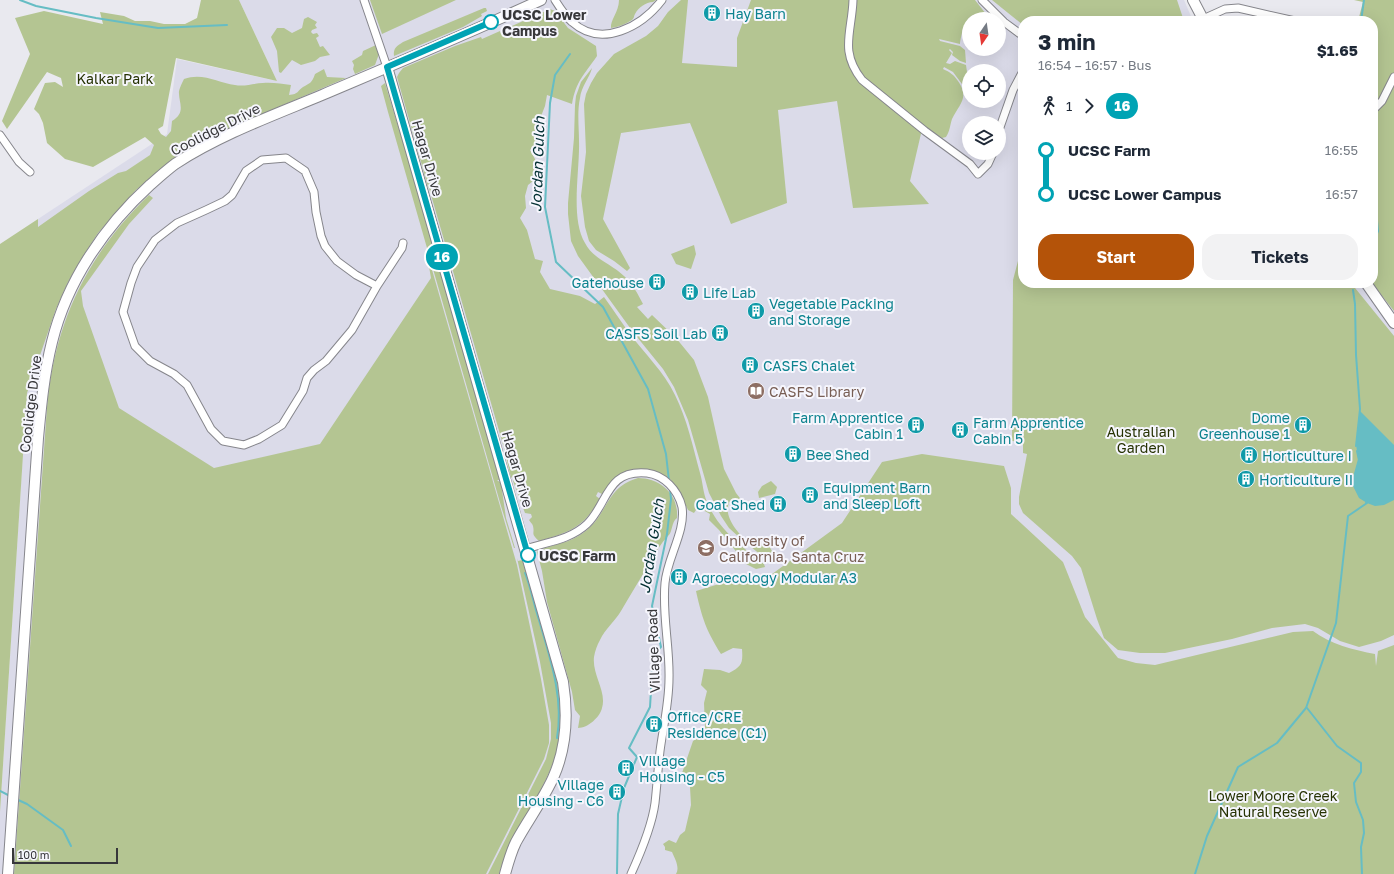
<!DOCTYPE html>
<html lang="en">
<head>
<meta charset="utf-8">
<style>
  body { margin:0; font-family:"Golos Text",sans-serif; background:#f2f2f3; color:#1f2937; height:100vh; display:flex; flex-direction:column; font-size:15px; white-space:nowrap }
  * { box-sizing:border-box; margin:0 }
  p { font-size:13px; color:#747a83 }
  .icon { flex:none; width:22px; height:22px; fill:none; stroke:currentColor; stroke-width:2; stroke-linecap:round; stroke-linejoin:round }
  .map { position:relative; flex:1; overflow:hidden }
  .panel { position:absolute; left:1018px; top:16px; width:360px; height:272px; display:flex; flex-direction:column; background:#fff; border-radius:16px; box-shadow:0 4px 16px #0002 }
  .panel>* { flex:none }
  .badge { padding:0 8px; border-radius:13px; font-size:14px; line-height:26px }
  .needle { width:26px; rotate:193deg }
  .fabs { position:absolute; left:962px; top:12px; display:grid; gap:8px }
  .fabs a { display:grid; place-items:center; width:44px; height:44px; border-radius:50%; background:#fff; box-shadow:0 4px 16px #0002; font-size:20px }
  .scale { position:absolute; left:12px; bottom:10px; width:106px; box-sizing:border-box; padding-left:4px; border:2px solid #37373a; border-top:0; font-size:11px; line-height:14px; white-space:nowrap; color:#37373a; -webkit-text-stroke:3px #f6f6fd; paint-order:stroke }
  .map>.badge { position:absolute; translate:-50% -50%; box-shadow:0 0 0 2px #fff }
  .legs { display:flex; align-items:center; gap:6px; height:44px; padding:0 20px; font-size:13px }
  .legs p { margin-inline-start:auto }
  .headline { display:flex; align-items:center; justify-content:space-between; height:68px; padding:0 20px }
  h1 { font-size:22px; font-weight:700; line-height:30px }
  .action { display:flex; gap:8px; margin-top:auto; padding:8px 20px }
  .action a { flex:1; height:46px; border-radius:16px; background:#b45309; color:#fff; font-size:16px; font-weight:700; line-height:46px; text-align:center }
  .action a+a { background:#f2f2f3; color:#1f2937 }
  ul { padding:0 20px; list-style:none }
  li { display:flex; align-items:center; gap:14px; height:44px; font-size:15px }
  li i { display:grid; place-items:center; width:6px; height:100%; margin:0 5px; background:currentColor }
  li i::after { content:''; width:10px; height:10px; margin:-5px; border:3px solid; border-radius:50%; background:#fff }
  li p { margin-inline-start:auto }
  li:first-child i { background:linear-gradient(#0000 50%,currentColor 0) }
  li:last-child i { background:linear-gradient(currentColor 50%,#0000 0) }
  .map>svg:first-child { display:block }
  .built { fill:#dbdbe9; fill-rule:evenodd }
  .green { fill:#b4c592 }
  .water { fill:#66bdc4 }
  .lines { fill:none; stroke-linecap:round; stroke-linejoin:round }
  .stream { stroke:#66bdc4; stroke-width:2 }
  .street-casing { stroke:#86868c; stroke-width:9 }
  .secondary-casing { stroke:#86868c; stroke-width:12 }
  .street { stroke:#fff; stroke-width:7 }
  .secondary { stroke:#fff; stroke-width:10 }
  .line-1-casing { stroke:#fff; stroke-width:9 }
  .line-1 { stroke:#00a3b4; stroke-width:6 }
  .stop-1-dot { fill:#fff; stroke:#00a3b4; stroke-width:2 }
  .labels { text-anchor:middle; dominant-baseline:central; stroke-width:4; stroke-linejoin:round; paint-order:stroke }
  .culture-label { font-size:14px; fill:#0d838f; stroke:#f6f6fd; text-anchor:start }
  .stop-label { font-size:14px; font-weight:bold; fill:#37373a; stroke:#f6f6fd; text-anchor:start }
  .park-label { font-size:14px; fill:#263203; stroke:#f6f6fd }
  .street-label { font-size:14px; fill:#37373a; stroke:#f6f6fd }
  .education-label { font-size:14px; fill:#785e54; stroke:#f6f6fd; text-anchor:start }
  .water-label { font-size:15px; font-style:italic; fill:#033033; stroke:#f6f6fd }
</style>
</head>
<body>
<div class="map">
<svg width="1394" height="874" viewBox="0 0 1394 874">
  <rect width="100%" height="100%" fill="#e9e9ef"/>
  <path class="built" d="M239,0h945l9,21h-170v262h350l21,-150v741h-1394v-62l38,-593 129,-85 10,-75 100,22zM969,19h30v30h-30zM969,71h30v30h-30zM969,123h30v30h-30z"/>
  <g class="green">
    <path d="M201,0h38l38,81 -101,-23 -13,68 -5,3 3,5 5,3 5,-6 1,-10c15,-9 6,-19 7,-30 1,-4 3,-8 5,-12 19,-7 34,4 51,6 10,2 19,-2 28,-2 9,-1 19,1 28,2l-2,10c10,-1 8,-4 14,-8 7,-4 9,-4 12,-13l9,-5 3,8 19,1 -112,48 -34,18 -43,28 -21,18 -38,43 -18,28 -12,21 -12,27 -29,84 -27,419v-568l38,-25v8l51,-36 29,-18 8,-2 24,-16 4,-10 -9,-8 -52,30 -28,-8 -18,-16 -4,-20 -4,-9 -5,-5 11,-26 10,-1 8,5 -2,-9 -14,-6 -40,57 -5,-8 28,-67 -15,-36 29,-7 59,13 -3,-12 24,4 11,5h15l14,3h21l12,-6z"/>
    <polygon points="370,0 456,0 382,34"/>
    <path d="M619,0h37l-3,2c-7,0 -15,6 -18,12 -2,4 0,3 -3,6 -6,4 -14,7 -21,8 -1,-8 8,-16 8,-28z"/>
    <path d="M681,0h7l-6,63 55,4v-29l14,-38h224l11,14c-3,1 -6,-1 -9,0 -12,1 -16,21 -17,30l-21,-5 1,2 20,5 5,4 1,13 -6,-2 -8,-6 1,-3 -3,-3 -1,1 3,3 -6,10 4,1 5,-3 11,4 1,7 2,3v10l-7,-1 -9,-12 -9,-5 -1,2c7,3 11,6 15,12 12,17 1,23 -6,38 -2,6 -2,12 -6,18l-4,1 -19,-13 -13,56 19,23 -76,4 -16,-107 -59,9 9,93 -56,21 -41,-101 -69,10 -18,86 27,49 -3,3 -13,-10 -18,-11 -7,-9 -4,-14 -4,-31 5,-44 -2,-48 2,-10 5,-11 6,-10 17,-19 32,-18 12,-10 10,-14z"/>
    <polygon points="992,0 1177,0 1184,21 1023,21 1023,25"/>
    <polygon points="1354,0 1394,0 1394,311 1372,283 1373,21 1358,21 1363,2"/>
    <path d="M484,8h2l1,3 -6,3 1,2 -19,11 -69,29c-1,-8 3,-10 9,-14z"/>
    <path d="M550,9l5,2 13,17 28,18 1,10c-13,19 -21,25 -25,48l-25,-9 -2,11 -11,28 6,8 -10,8 11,20 -4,8 -9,7 -3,11 1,12 -6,10 7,12 8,29 8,2 -3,11 10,17 30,7 15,8 9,-7c9,12 17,25 26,37 15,20 34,38 45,61 12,24 18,52 25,78 3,10 3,20 7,29 11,27 35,45 57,62l1,3 -9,2 -10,-5 -27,-34 -10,-10 1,-6 -12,-7 -4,6 -6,-3 -10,-21 -7,-9 -12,-7 -6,-2 -16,-1 -25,11 -10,13 -4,-2 -2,4 4,3c-17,29 -30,33 -61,42 -9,-8 -4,-7 -6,-15 -1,-3 -3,-4 -4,-6l3,-3 -1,-3 -6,-1 -12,-32 3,-5 -2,-1 -3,3 -7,-30 -75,-260 -1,-1 -31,-110 2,-4 4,-5 52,-22 26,-9 1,2 18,-8 1,3 5,-2 -1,-3z"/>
    <polygon points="308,17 317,22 315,25 317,28 312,30 311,32 313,34 317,33 319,36 316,38 320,47 323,46 330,55 320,57 315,61 301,65 292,60 281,73 279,72 277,51 271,37 277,28 284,28 292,33 302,28 304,19"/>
    <polygon points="376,45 379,54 375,65 355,74 353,69 354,65 352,61 362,55 363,51"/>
    <path d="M592,68c-2,9 -11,19 -12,30 -3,14 -1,29 -1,43 1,29 -9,77 6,102 8,16 27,21 39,33 8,7 14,18 19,28l-6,3 11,12 4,-4 24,23 18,22 14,37 16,72 12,24 14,18v1l-6,-5 -14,-6c-9,14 10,35 20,43l5,-3 5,3 4,-3c4,2 8,9 9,13l2,2v1l-3,4 -6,-2 -26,-21 -11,-10 -8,-12 -12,-23 -21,-73 -14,-33 -11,-18 -30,-37 -55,-76 -7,-15 -3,-27v-11l6,-65 1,-33 1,-9 5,-14z"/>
    <polygon points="385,83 426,219 500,480 497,480 501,483 506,518 515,548 514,548 501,506 388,112 381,86"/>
    <path d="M149,195l4,3 -24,26 -48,67 2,15 36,102 95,60 106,-24 111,-166 -5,-29 91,316 24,114 8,46v18l-5,16 -58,115h-472l33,-467c8,-86 40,-152 102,-212z"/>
    <polygon points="1023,242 1023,283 1351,283 1394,336 1394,635 1381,641 1359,647 1340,641 1318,628 1305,624 1272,628 1232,639 1165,653 1140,653 1118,650 1104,638 1097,619 1081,568 1072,556 1023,513 1019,504 1019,497 1027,454 1023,453 1023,445 1019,442 1012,441 1013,280"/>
    <polygon points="694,245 696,254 691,269 676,264 671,254"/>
    <path d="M922,454l82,12 7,22v26l52,48 22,55 33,41 18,5 19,2 138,-33 20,-1c17,13 41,19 62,23l1,12 2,-15 16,-6v229h-718c4,-7 -1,-15 -4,-22l-7,-2v-3l-2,-3 6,-4 7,3 4,-8 5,-4 6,-26 -1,-18 -8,-14 11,-32 6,-4 6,-10 -1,-24 3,-12 -6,-6 3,-16 16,1 9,3c13,-7 14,-10 13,-24l-9,-1 -12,6c-15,-24 -19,-36 -25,-63l36,-11 22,1 14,-4 74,-54 40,-61z"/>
    <path d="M638,478c22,0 41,16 39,40 -6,4 -4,14 -9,18 -7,7 -12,16 -17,25 -10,16 -20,33 -30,50 -6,10 -16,18 -21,29 -3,5 -5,11 -6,17 -2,18 13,34 8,51 -2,9 -14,20 -24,20l2,-12 -5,-6 -3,-18 -25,-90 -5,-31 -5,-19 2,-3 1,1c14,-6 30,-7 43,-17 25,-17 22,-46 55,-55z"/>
    <polygon points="771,481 777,487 775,494 759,498 758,492 762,486"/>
    <path d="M517,558l1,3 4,-1 4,10c7,23 13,45 20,68 14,50 25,91 0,141 -15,33 -37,59 -47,95h-11l58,-115 5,-20v-16l-11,-61z"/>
  </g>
  <polygon class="water" points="1360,411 1394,445 1394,500 1384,505 1375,506 1367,503 1359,498 1353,486 1353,477 1358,459 1356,444"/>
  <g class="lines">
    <g class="stream">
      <polyline points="20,0 36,6 96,18 158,28 227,25"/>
      <polyline points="1361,21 1364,0"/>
      <polyline points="570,54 555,75 550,103 545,207 556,262 603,307 648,389 666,454 669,481"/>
      <polyline points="1373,180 1378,231 1373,243"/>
      <polyline points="1353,290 1355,304 1356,355 1360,409 1356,446"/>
      <polyline points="1357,451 1359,460"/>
      <path d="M525,573c6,15 9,32 14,47 11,38 25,78 18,118"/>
      <polyline points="1307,708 1337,746 1361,763 1361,772 1354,783 1356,802 1363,820 1364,833 1361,847 1362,874"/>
      <polyline points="0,791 10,796"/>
      <polyline points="16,799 27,804 63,830 71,846"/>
      <polyline points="617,874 618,814 624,788 637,757 629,748 650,707 653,657 661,647 652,606 667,534 671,499 670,489"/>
      <polyline points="1195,874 1207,836 1238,767 1277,743 1306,708 1336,623 1348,516 1367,503 1366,502"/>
    </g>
    <defs>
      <g id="street">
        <polyline points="364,0 387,67"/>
        <path d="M555,0c5,8 10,16 17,22 30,27 70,4 90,-22"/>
        <path d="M853,0c-1,32 -14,51 9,80l63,51 45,33 8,10 10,-10 5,-11"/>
        <polyline points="982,0 1004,22 1023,36"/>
        <polyline points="1203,19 1225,9 1238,8 1295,21"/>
        <polyline points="1373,110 1382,101 1394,77"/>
        <polyline points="999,130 1013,90 1023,71"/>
        <polyline points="0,135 19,162 30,172"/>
        <polyline points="377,286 356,275 337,261 325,246 321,236 316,212 314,192 305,171 286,158 262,160 246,171 232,195 225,201 206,210 177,223 155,240 137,267 131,283 123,312 135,346 150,361 174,374 187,385 211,429 223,441 244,445 259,439 282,425 303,391 307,378 314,370 326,361 352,330 377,286 402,248 403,243"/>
        <path d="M526,549c21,-7 44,-9 61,-25 21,-20 19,-55 60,-51 17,2 31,17 35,34 4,24 -15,51 -17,76 -3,32 5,64 4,96 0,24 -6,49 -9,72 -2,17 -3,34 -5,52 -3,23 -14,49 -24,71"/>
      </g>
      <g id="secondary">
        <polyline points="1193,0 1204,21"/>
        <path d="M387,67l176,615c5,32 4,65 -10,96 -10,22 -25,42 -37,64 -5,10 -8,21 -11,32"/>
        <polyline points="1366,283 1394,323"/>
        <path d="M8,874l30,-436c3,-32 6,-64 14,-96 15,-61 52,-115 98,-157 8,-7 17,-15 25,-21 44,-29 99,-49 147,-69 73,-31 147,-62 219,-95"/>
      </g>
    </defs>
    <use href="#street" class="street-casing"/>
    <use href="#secondary" class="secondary-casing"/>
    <use href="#street" class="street"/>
    <use href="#secondary" class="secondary"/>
  </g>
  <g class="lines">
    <defs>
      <polyline id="line-1" points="491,22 387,67 528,555"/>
    </defs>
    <use href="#line-1" class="line-1-casing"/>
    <use href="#line-1" class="line-1"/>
  </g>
  <defs>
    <symbol id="building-disc" viewBox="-11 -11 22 22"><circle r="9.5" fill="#0f9aa8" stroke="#f6f6fd"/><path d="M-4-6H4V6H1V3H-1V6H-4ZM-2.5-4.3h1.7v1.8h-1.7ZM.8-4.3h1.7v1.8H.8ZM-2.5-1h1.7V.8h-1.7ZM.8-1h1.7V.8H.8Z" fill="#fff"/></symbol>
    <symbol id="library-disc" viewBox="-11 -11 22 22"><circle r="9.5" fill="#8d6e63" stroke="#f6f6fd"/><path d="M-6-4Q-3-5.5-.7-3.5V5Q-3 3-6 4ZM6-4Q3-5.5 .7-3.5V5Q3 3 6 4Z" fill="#fff"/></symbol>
    <symbol id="university-disc" viewBox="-11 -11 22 22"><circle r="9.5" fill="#8d6e63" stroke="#f6f6fd"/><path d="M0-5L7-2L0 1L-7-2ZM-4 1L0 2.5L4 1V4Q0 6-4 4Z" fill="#fff"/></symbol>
  </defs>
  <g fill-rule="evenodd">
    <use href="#building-disc" x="702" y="3" width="20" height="20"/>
    <use href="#building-disc" x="647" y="272" width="20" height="20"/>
    <use href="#building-disc" x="680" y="282" width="20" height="20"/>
    <use href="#building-disc" x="746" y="301" width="20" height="20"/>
    <use href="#building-disc" x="710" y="323" width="20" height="20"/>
    <use href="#building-disc" x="740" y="355" width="20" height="20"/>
    <use href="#library-disc" x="746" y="381" width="20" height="20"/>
    <use href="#building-disc" x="906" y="415" width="20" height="20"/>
    <use href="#building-disc" x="1293" y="415" width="20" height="20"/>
    <use href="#building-disc" x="950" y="420" width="20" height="20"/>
    <use href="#building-disc" x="783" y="444" width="20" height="20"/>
    <use href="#building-disc" x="1239" y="445" width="20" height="20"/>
    <use href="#building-disc" x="1236" y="469" width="20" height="20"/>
    <use href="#building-disc" x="800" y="485" width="20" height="20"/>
    <use href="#building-disc" x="768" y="494" width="20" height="20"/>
    <use href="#university-disc" x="696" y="538" width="20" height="20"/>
    <use href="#building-disc" x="669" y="567" width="20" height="20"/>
    <use href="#building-disc" x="644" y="714" width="20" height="20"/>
    <use href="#building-disc" x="616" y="758" width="20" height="20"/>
    <use href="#building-disc" x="607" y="782" width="20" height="20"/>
  </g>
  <g class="stop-1-dot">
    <circle cx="491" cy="22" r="7"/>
    <circle cx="528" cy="555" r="7"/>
  </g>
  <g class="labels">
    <g class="culture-label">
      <text x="725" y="13">Hay Barn</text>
      <text x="644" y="282" text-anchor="end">Gatehouse</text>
      <text x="703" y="292">Life Lab</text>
      <text x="769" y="303">Vegetable Packing<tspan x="769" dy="16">and Storage</tspan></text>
      <text x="707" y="333" text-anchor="end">CASFS Soil Lab</text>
      <text x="763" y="365">CASFS Chalet</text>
      <text x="903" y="417" text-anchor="end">Farm Apprentice<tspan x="903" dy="16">Cabin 1</tspan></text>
      <text x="1290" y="417" text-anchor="end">Dome<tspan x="1290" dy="16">Greenhouse 1</tspan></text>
      <text x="973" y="422">Farm Apprentice<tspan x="973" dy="16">Cabin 5</tspan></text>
      <text x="806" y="454">Bee Shed</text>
      <text x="1262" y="455">Horticulture I</text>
      <text x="1259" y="479">Horticulture II</text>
      <text x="823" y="487">Equipment Barn<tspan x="823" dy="16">and Sleep Loft</tspan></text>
      <text x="765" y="504" text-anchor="end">Goat Shed</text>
      <text x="692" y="577">Agroecology Modular A3</text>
      <text x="667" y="716">Office/CRE<tspan x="667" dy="16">Residence (C1)</tspan></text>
      <text x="639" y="760">Village<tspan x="639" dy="16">Housing - C5</tspan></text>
      <text x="604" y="784" text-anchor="end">Village<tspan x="604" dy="16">Housing - C6</tspan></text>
    </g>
    <g class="stop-label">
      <text x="502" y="14">UCSC Lower<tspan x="502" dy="16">Campus</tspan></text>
      <text x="539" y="555">UCSC Farm</text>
    </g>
    <g class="park-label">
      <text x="115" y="78">Kalkar Park</text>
      <text x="1141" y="431">Australian<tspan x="1141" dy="16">Garden</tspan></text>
      <text x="1273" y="795">Lower Moore Creek<tspan x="1273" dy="16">Natural Reserve</tspan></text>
    </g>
    <g class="street-label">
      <text transform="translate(215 129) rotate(-27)">Coolidge Drive</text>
      <text transform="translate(428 158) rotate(74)">Hagar Drive</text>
      <text transform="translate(30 404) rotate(-83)">Coolidge Drive</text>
      <text transform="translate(518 469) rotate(74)">Hagar Drive</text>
      <text transform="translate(653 651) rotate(-92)">Village Road</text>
    </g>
    <g class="education-label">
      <text x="769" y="391">CASFS Library</text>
      <text x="719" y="540">University of<tspan x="719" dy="16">California, Santa Cruz</tspan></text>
    </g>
    <g class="water-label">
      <text transform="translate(537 164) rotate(-88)">Jordan Gulch</text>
      <text transform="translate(651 546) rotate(-81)">Jordan Gulch</text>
    </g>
  </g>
</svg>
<div class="fabs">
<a><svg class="needle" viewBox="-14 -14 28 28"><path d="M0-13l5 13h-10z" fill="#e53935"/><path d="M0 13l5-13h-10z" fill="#747a83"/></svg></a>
<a><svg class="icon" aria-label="locate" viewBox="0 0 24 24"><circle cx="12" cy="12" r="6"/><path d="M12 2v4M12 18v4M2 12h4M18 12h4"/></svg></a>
<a><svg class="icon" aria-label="layers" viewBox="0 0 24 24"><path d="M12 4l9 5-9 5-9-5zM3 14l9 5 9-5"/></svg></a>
</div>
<div class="scale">100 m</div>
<b class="badge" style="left:442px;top:257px;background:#00a3b4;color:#fff">16</b>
<section class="panel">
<div class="headline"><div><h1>3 min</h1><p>16:54 – 16:57 · Bus</p></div><b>$1.65</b></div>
<div class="legs"><svg class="icon" aria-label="walk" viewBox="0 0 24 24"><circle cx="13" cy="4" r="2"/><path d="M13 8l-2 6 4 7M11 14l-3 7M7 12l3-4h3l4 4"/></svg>1<svg class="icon" aria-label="forward" viewBox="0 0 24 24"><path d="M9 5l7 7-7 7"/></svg><b class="badge" style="background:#00a3b4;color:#fff">16</b></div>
<ul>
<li><i style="color:#00a3b4"></i><b>UCSC Farm</b><p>16:55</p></li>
<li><i style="color:#00a3b4"></i><b>UCSC Lower Campus</b><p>16:57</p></li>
</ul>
<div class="action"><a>Start</a><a>Tickets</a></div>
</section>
</div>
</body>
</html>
